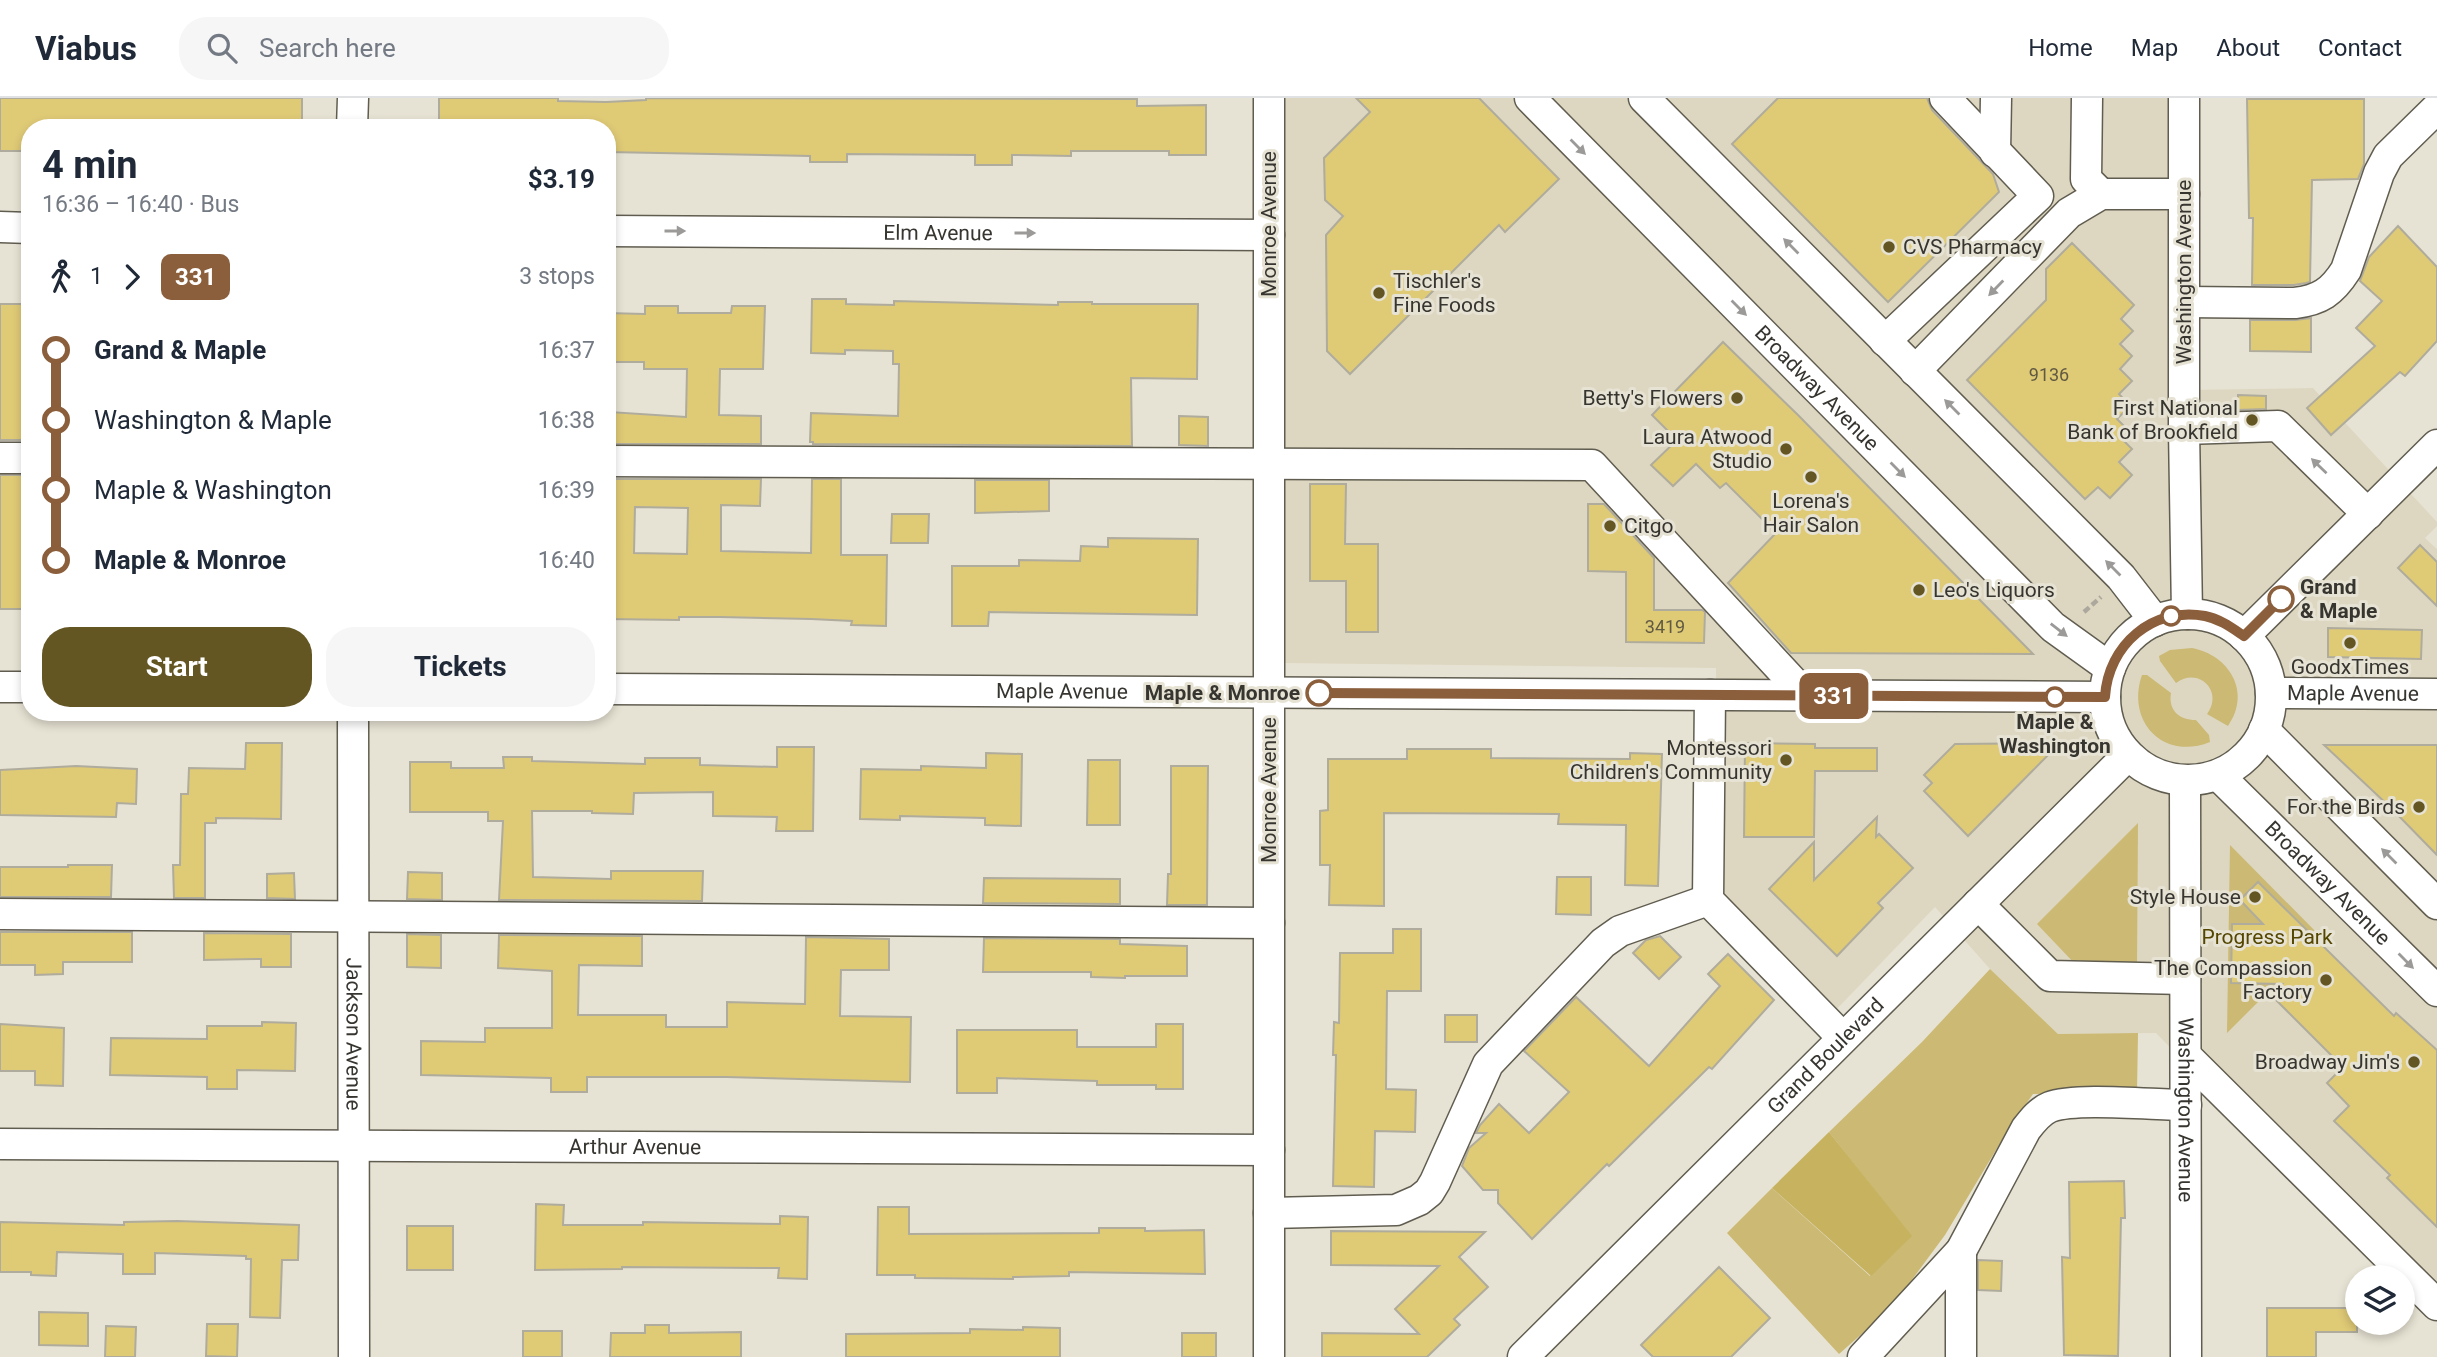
<!DOCTYPE html>
<html lang="en">
<head>
<meta charset="utf-8">
<style>
  body { margin:0; font-family:Roboto,sans-serif; background:#f6f6f7; color:#1f2937; height:100vh; display:flex; flex-direction:column; font-size:26px; white-space:nowrap }
  * { box-sizing:border-box; margin:0 }
  p { font-size:23px; color:#747a83 }
  .icon { flex:none; width:38px; height:38px; fill:none; stroke:currentColor; stroke-width:2; stroke-linecap:round; stroke-linejoin:round }
  .map { position:relative; flex:1; overflow:hidden }
  .details { position:absolute; left:21px; top:21px; width:595px; height:602px; display:flex; flex-direction:column; background:#fff; border-radius:28px; box-shadow:0 4px 10px #0003 }
  .details>* { flex:none }
  .badge { padding:0 14px; border-radius:10px; font-size:24px; line-height:46px }
  .buttons { position:absolute; left:2345px; top:1167px; display:grid; gap:14px }
  .buttons a { display:grid; place-items:center; width:70px; height:70px; border-radius:50%; background:#fff; box-shadow:0 4px 10px #0003; font-size:35px }
  .map>.badge { position:absolute; translate:-50% -50%; box-shadow:0 0 0 4px #fff }
  .legs { display:flex; align-items:center; gap:10px; height:77px; padding:0 21px; font-size:23px }
  .legs p { margin-inline-start:auto }
  .overview { display:flex; align-items:center; justify-content:space-between; height:119px; padding:0 21px }
  h1 { font-size:38px; font-weight:700; line-height:52px }
  .cta { display:flex; gap:14px; margin-top:auto; padding:14px 21px }
  .cta a { flex:1; height:80px; border-radius:28px; background:#635623; color:#fff; font-size:28px; font-weight:700; line-height:80px; text-align:center }
  .cta a+a { background:#f6f6f7; color:#1f2937 }
  ul { padding:0 21px; list-style:none }
  li { display:flex; align-items:center; gap:24px; height:70px; font-size:26px }
  li i { display:grid; place-items:center; width:10px; height:100%; margin:0 9px; background:currentColor }
  li i::after { content:''; width:18px; height:18px; margin:-9px; border:5px solid; border-radius:50%; background:#fff }
  li p { margin-inline-start:auto }
  li:first-child i { background:linear-gradient(#0000 50%,currentColor 0) }
  li:last-child i { background:linear-gradient(currentColor 50%,#0000 0) }
  header { display:flex; align-items:center; gap:42px; box-sizing:border-box; height:98px; padding:0 35px; background:#fff; border-bottom:2px solid #e0e1e3 }
  header strong { font-size:33px }
  nav { display:flex; gap:38px; margin-inline-start:auto; font-size:24px }
  .search { width:490px; height:63px; background:#f6f6f7; display:flex; align-items:center; gap:18px; box-sizing:border-box; padding:0 24px; border-radius:28px; color:#747a83; font-size:26px }
  .map>svg:first-child { display:block }
  .built { fill:#ddd7c1 }
  .green { fill:#cbb974 }
  .forest { fill:#c7b25f }
  .building { fill:#dfca76; stroke:#afac9d; stroke-width:2; fill-rule:evenodd }
  .lines { fill:none; stroke-linecap:round; stroke-linejoin:round }
  .minor-casing { stroke:#605d50; stroke-width:33 }
  .path { stroke:#aca89d; stroke-width:4.5; stroke-dasharray:7 3.5; stroke-linecap:butt }
  .minor { stroke:#fff; stroke-width:30 }
  .oneway { fill:#9b9a98 }
  .line-1-casing { stroke:#fff; stroke-width:16 }
  .line-1 { stroke:#8b5e3c; stroke-width:10 }
  .poi-dot { fill:#635623; stroke:#e7e3d4; stroke-width:2.5 }
  .stop-1-dot { fill:#fff; stroke:#8b5e3c; stroke-width:3.5 }
  .labels { text-anchor:middle; dominant-baseline:central; stroke-width:6; stroke-linejoin:round; paint-order:stroke }
  .number-label { font-size:18px; fill:#615a42 }
  .street-label { font-size:21px; fill:#373530; stroke:#e7e3d4 }
  .poi-label { font-size:21px; fill:#373530; stroke:#e7e3d4; text-anchor:end }
  .stop-label { font-size:21px; font-weight:bold; fill:#373530; stroke:#e7e3d4; text-anchor:start }
  .park-label { font-size:21px; fill:#544600; stroke:#e7e3d4 }
</style>
</head>
<body>
<header>
<strong>Viabus</strong>
<div class="search"><svg class="icon" aria-label="search" viewBox="0 0 24 24"><circle cx="10" cy="10" r="6"/><path d="M15 15l6 6"/></svg>Search here</div>
<nav><a>Home</a><a>Map</a><a>About</a><a>Contact</a></nav>
</header>
<div class="map">
<svg width="2437" height="1259" viewBox="0 0 2437 1259">
  <rect width="100%" height="100%" fill="#e7e3d4"/>
  <polygon class="built" points="1283,0 2184,0 2184,292 2313,290 2437,424 2437,428 2425,440 2437,451 2437,1223 2156,935 2058,936 1990,871 1935,809 1832,916 1717,791 1716,570 1281,565"/>
  <g class="green">
    <path d="M2192,550c37,7 60,44 36,78l-21,-12c17,-22 -8,-48 -31,-31l-16,-22 -1,-5 11,-6z"/>
    <path d="M2142,577h5l24,18c-3,17 8,27 25,27l13,15 1,7c-47,19 -84,-21 -68,-67z"/>
    <polygon points="2138,725 2137,868 2078,869 2037,826"/>
    <polygon points="2230,747 2322,840 2227,935"/>
    <polygon points="1990,871 2058,936 2138,935 2137,994 2033,996 2008,1032 1945,1137 1891,1210 1839,1256 1727,1135 1772,1090 1870,1178 1911,1138 1829,1034 1922,944"/>
  </g>
  <polygon class="forest" points="1829,1034 1912,1138 1871,1178 1772,1090"/>
  <g class="building">
    <polygon points="0,0 302,0 302,30 30,30 30,53 0,53"/>
    <polygon points="439,0 558,0 558,3 606,4 646,2 646,0 1137,1 1137,8 1206,7 1206,57 1169,57 1169,53 1071,53 1071,58 1012,57 1012,67 975,67 975,57 847,56 847,64 810,64 810,58 607,54 607,30 439,30"/>
    <polygon points="1356,0 1479,0 1559,81 1505,134 1499,127 1350,276 1327,253 1326,137 1343,118 1325,102 1324,60 1370,14"/>
    <polygon points="1778,0 1927,0 1932,12 1993,76 1999,94 1888,204 1732,46"/>
    <polygon points="2247,1 2364,1 2364,66 2358,81 2312,82 2310,184 2306,185 2294,187 2252,187 2253,120 2249,120"/>
    <polygon points="2398,128 2437,169 2437,243 2405,278 2400,274 2331,337 2307,310 2375,248 2356,230 2382,203 2360,183 2369,159"/>
    <polygon points="2072,145 2134,207 2121,221 2133,233 2120,246 2132,258 2120,271 2132,283 2119,296 2130,308 2117,321 2129,333 2121,340 2132,351 2119,364 2132,377 2110,400 2098,389 2085,401 1967,282 2046,202 2046,171"/>
    <polygon points="812,201 846,201 846,206 894,207 894,203 1058,207 1058,204 1092,204 1092,206 1198,206 1197,281 1131,280 1132,348 813,346 813,344 810,344 811,315 898,318 899,266 893,266 893,253 845,252 845,256 811,255"/>
    <rect x="0" y="206" width="30" height="136"/>
    <polygon points="645,208 678,208 678,215 731,215 732,208 765,208 763,271 720,271 719,317 761,318 761,346 610,346 610,314 686,319 687,271 644,271 644,264 607,264 607,215 645,216"/>
    <polygon points="2311,220 2311,254 2250,253 2250,222 2295,222"/>
    <polygon points="1723,244 1798,317 2033,556 1791,555 1728,485 1776,435 1726,385 1720,390 1696,366 1673,388 1651,367 1677,342 1652,317"/>
    <polygon points="2238,297 2266,298 2266,311 2238,312"/>
    <polygon points="1179,318 1208,319 1208,348 1179,347"/>
    <rect x="0" y="377" width="30" height="134"/>
    <path d="M609,381h152l-1,27 -39,-1v46l90,2 1,-74h29v76h46l-1,71 -35,-1 1,-4 -41,-2 -91,-2h-41v3l-72,-1v-135zM635,409l53,1 -1,46 -53,-1z"/>
    <polygon points="975,382 1049,382 1049,413 975,415"/>
    <polygon points="1310,386 1346,386 1345,446 1378,446 1378,534 1346,534 1346,483 1310,483"/>
    <polygon points="1588,406 1604,406 1654,460 1654,512 1702,512 1705,514 1704,545 1626,544 1626,474 1588,473"/>
    <polygon points="892,416 929,416 928,445 891,445"/>
    <polygon points="1108,440 1198,441 1197,517 989,514 988,528 952,528 952,468 1019,468 1019,462 1080,463 1081,448 1108,449"/>
    <polygon points="2420,447 2437,464 2437,508 2398,470"/>
    <polygon points="2328,530 2422,532 2421,561 2328,559"/>
    <polygon points="246,645 282,645 281,721 216,720 216,725 205,725 205,800 174,800 173,767 180,767 181,696 188,696 189,670 245,671"/>
    <polygon points="1745,645 1815,646 1815,650 1877,650 1877,673 1815,673 1814,739 1744,739"/>
    <polygon points="2060,645 1968,738 1924,693 1932,685 1924,677 1955,646"/>
    <polygon points="2324,647 2437,647 2437,757 2391,710"/>
    <polygon points="777,649 814,649 813,733 776,733 777,719 713,718 713,694 634,695 633,716 592,715 592,713 532,713 533,779 611,781 611,773 703,773 702,803 499,802 503,723 488,723 488,714 410,714 410,664 451,664 451,670 504,670 503,659 532,659 532,663 645,666 645,660 700,660 700,667 777,669"/>
    <polygon points="1407,651 1491,651 1491,660 1630,661 1630,655 1662,656 1658,788 1625,787 1626,727 1558,726 1559,716 1384,715 1384,808 1329,807 1330,767 1320,767 1320,713 1328,712 1328,661 1407,661"/>
    <polygon points="986,655 1022,656 1021,728 985,727 985,720 900,718 900,722 860,721 861,671 921,672 921,668 986,670"/>
    <polygon points="1088,662 1120,662 1120,727 1087,727"/>
    <polygon points="76,668 137,671 136,706 117,705 116,719 0,717 0,672"/>
    <polygon points="1171,668 1208,668 1207,807 1167,807 1168,776 1171,776"/>
    <polygon points="1877,719 1876,739 1879,736 1913,770 1878,805 1883,810 1837,858 1769,791 1814,744 1814,782"/>
    <polygon points="68,767 112,767 111,799 0,799 0,769 68,769"/>
    <polygon points="408,774 442,775 442,802 407,801"/>
    <polygon points="294,775 295,801 267,800 267,776"/>
    <polygon points="1557,779 1591,779 1591,817 1556,816"/>
    <polygon points="984,780 1120,781 1120,806 983,805"/>
    <polygon points="2258,784 2394,918 2396,915 2437,952 2437,1129 2387,1080 2390,1077 2334,1023 2349,1008 2327,985 2343,969 2271,897 2282,886 2231,885 2232,826 2263,826 2240,802"/>
    <polygon points="1393,831 1421,831 1421,893 1387,893 1386,991 1416,992 1415,1034 1375,1033 1374,1089 1333,1088 1336,957 1333,957 1334,924 1339,925 1340,855 1393,855"/>
    <polygon points="0,834 132,834 132,864 63,864 63,876 35,877 35,867 0,867"/>
    <polygon points="204,835 291,836 291,869 261,869 261,861 204,862"/>
    <polygon points="407,836 441,837 441,870 407,869"/>
    <polygon points="499,837 642,838 642,868 579,867 578,917 666,917 666,929 727,929 727,904 805,906 806,839 889,841 889,872 841,872 840,918 911,919 910,984 726,979 587,979 587,994 551,994 551,980 421,977 421,943 485,944 485,930 552,930 552,873 498,870"/>
    <polygon points="1660,838 1681,859 1659,881 1633,855 1646,842"/>
    <polygon points="984,840 1120,841 1120,846 1187,848 1187,878 1125,878 1125,880 1091,879 1091,874 983,874"/>
    <polygon points="1728,856 1774,902 1712,971 1709,969 1609,1068 1607,1066 1532,1141 1498,1105 1498,1092 1483,1092 1462,1068 1469,1050 1486,1035 1476,1035 1480,1027 1499,1006 1529,1035 1569,994 1524,953 1576,899 1649,968 1720,888 1708,876"/>
    <rect x="1445" y="917" width="32" height="27"/>
    <polygon points="262,924 296,925 295,973 237,972 237,991 207,991 207,979 110,977 111,940 207,941 207,928 262,928"/>
    <polygon points="0,926 64,930 63,988 35,987 35,973 0,973"/>
    <polygon points="1156,926 1183,926 1183,991 1156,991 1156,987 1097,987 1097,983 997,980 997,995 957,995 957,932 1077,932 1077,949 1156,949"/>
    <polygon points="2124,1083 2125,1120 2121,1120 2118,1258 2064,1257 2062,1159 2070,1160 2069,1084"/>
    <polygon points="536,1106 564,1107 563,1127 643,1127 643,1124 780,1126 780,1118 808,1119 807,1181 778,1180 779,1170 622,1169 622,1171 535,1172"/>
    <polygon points="878,1109 909,1109 909,1136 1099,1135 1099,1130 1145,1130 1145,1133 1204,1132 1205,1176 1069,1174 1069,1178 1013,1179 1013,1181 915,1180 915,1177 877,1177"/>
    <polygon points="177,1123 299,1127 298,1162 282,1162 280,1220 250,1219 251,1161 246,1161 246,1158 155,1155 155,1176 123,1176 123,1156 57,1154 56,1178 31,1177 31,1174 0,1174 0,1124 124,1127 124,1124"/>
    <rect x="407" y="1128" width="46" height="44"/>
    <polygon points="1331,1133 1485,1134 1459,1159 1488,1189 1454,1221 1460,1227 1427,1259 1322,1259 1322,1235 1419,1236 1395,1211 1439,1168 1331,1167"/>
    <polygon points="1978,1162 2002,1163 2001,1193 1978,1192"/>
    <polygon points="1719,1169 1770,1220 1731,1259 1653,1259 1641,1247"/>
    <polygon points="2267,1210 2357,1210 2357,1234 2316,1234 2316,1259 2267,1259"/>
    <polygon points="39,1214 88,1215 88,1248 39,1247"/>
    <polygon points="207,1226 238,1226 237,1259 206,1258"/>
    <polygon points="645,1227 669,1227 669,1235 741,1234 741,1259 610,1259 611,1235 645,1235"/>
    <polygon points="106,1228 136,1229 135,1259 105,1259"/>
    <polygon points="1023,1229 1060,1230 1060,1259 846,1259 846,1236 970,1235 970,1231 1023,1232"/>
    <rect x="523" y="1233" width="39" height="26"/>
    <rect x="1182" y="1235" width="34" height="24"/>
  </g>
  <g class="lines">
    <defs>
      <g id="minor">
        <path id="s1" d="M1530,0l523,529 57,41"/>
        <polyline points="1644,0 2121,479 2155,523"/>
        <polyline points="2087,0 2086,81 2101,96"/>
        <polyline points="2184,0 2184,331 2187,516"/>
        <polyline points="352,30 353,0"/>
        <polyline points="1995,54 1996,0"/>
        <polyline points="0,129 30,130"/>
        <path id="s2" d="M607,133l662,4"/>
        <path d="M2185,204l110,1c25,-3 37,-11 51,-33l33,-97 9,-17 49,-48"/>
        <polyline points="1885,243 2038,98 1945,0"/>
        <polyline points="1915,273 2069,115 2101,96 2184,96"/>
        <polyline points="2184,331 2278,328 2368,416"/>
        <polyline points="0,360 30,360"/>
        <polyline points="607,363 1592,367 1806,598"/>
        <circle cx="2188" cy="599" r="83"/>
        <polyline points="2244,538 2437,347"/>
        <polyline points="0,589 30,589"/>
        <path id="s3" d="M607,591l1498,8"/>
        <path id="s4" d="M2271,595l166,1"/>
        <polyline points="1710,597 1708,802 1843,940"/>
        <path id="s5" d="M353,614l1,645"/>
        <polyline points="2264,632 2437,806"/>
        <path id="s6" d="M2218,677l219,216"/>
        <path id="s7" d="M2185,683l1,576"/>
        <polyline points="1978,806 2050,878 2185,881"/>
        <polyline points="0,816 1269,825"/>
        <polyline points="2186,958 2437,1207"/>
        <path id="s8" d="M0,1046l1269,6"/>
        <polyline points="1269,1115 1396,1112 1419,1102 1429,1094 1435,1084 1488,966 1603,845 1620,833 1708,802"/>
        <polyline points="1269,1259 1269,0"/>
        <path id="s9" d="M1523,1259l605,-602"/>
        <path d="M1863,1259l98,-106 65,-122c7,-9 14,-18 24,-22 26,-10 104,-2 136,-2"/>
        <polyline points="1961,1259 1961,1153"/>
      </g>
    </defs>
    <use href="#minor" class="minor-casing"/>
    <polyline class="path" points="2084,514 2101,499"/>
    <use href="#minor" class="minor"/>
  </g>
  <defs><path id="oneway-solid" d="M-6-.8H1V-3.2L6.5 0L1 3.2V.8H-6Z" transform="scale(1.75)"/></defs>
  <g class="oneway">
    <use href="#oneway-solid" transform="translate(1578 49) rotate(45)"/>
    <use href="#oneway-solid" transform="translate(675 133)"/>
    <use href="#oneway-solid" transform="translate(1025 135)"/>
    <use href="#oneway-solid" transform="translate(1791 148) rotate(-135)"/>
    <use href="#oneway-solid" transform="translate(1996 190) rotate(134)"/>
    <use href="#oneway-solid" transform="translate(1739 210) rotate(45)"/>
    <use href="#oneway-solid" transform="translate(1952 309) rotate(-135)"/>
    <use href="#oneway-solid" transform="translate(2319 368) rotate(-136)"/>
    <use href="#oneway-solid" transform="translate(1898 372) rotate(45)"/>
    <use href="#oneway-solid" transform="translate(2113 470) rotate(-135)"/>
    <use href="#oneway-solid" transform="translate(2059 532) rotate(38)"/>
    <use href="#oneway-solid" transform="translate(2389 758) rotate(-135)"/>
    <use href="#oneway-solid" transform="translate(2406 863) rotate(45)"/>
  </g>
  <g class="lines">
    <defs>
      <path id="line-1" d="M1319,595l786,4c3,-52 48,-91 100,-81 15,3 27,12 39,20l37,-37"/>
    </defs>
    <use href="#line-1" class="line-1-casing"/>
    <use href="#line-1" class="line-1"/>
  </g>
  <g class="poi-dot">
    <circle cx="1889" cy="149" r="7"/>
    <circle cx="1379" cy="195" r="7"/>
    <circle cx="1737" cy="300" r="7"/>
    <circle cx="2252" cy="322" r="7"/>
    <circle cx="1786" cy="351" r="7"/>
    <circle cx="1811" cy="379" r="7"/>
    <circle cx="1610" cy="428" r="7"/>
    <circle cx="1919" cy="492" r="7"/>
    <circle cx="2350" cy="545" r="7"/>
    <circle cx="1786" cy="662" r="7"/>
    <circle cx="2419" cy="709" r="7"/>
    <circle cx="2255" cy="799" r="7"/>
    <circle cx="2326" cy="882" r="7"/>
    <circle cx="2414" cy="964" r="7"/>
  </g>
  <g class="stop-1-dot">
    <circle cx="2281" cy="501" r="12"/>
    <circle cx="2171" cy="518" r="9"/>
    <circle cx="1319" cy="595" r="12"/>
    <circle cx="2055" cy="599" r="9"/>
  </g>
  <g class="labels">
    <g class="number-label">
      <text x="2049" y="276">9136</text>
      <text x="1665" y="528">3419</text>
    </g>
    <g class="street-label">
      <text transform="translate(1269 126) rotate(-90)">Monroe Avenue</text>
      <text stroke="none"><textPath href="#s2" startOffset="331">Elm Avenue</textPath></text>
      <text transform="translate(2184 174) rotate(-90)">Washington Avenue</text>
      <text stroke="none"><textPath href="#s1" startOffset="408">Broadway Avenue</textPath></text>
      <text stroke="none"><textPath href="#s3" startOffset="455">Maple Avenue</textPath></text>
      <text stroke="none"><textPath href="#s4" startOffset="82">Maple Avenue</textPath></text>
      <text transform="translate(1269 692) rotate(-90)">Monroe Avenue</text>
      <text stroke="none"><textPath href="#s6" startOffset="154">Broadway Avenue</textPath></text>
      <text stroke="none"><textPath href="#s5" startOffset="322">Jackson Avenue</textPath></text>
      <text stroke="none"><textPath href="#s9" startOffset="427">Grand Boulevard</textPath></text>
      <text stroke="none"><textPath href="#s7" startOffset="329">Washington Avenue</textPath></text>
      <text stroke="none"><textPath href="#s8" startOffset="635">Arthur Avenue</textPath></text>
    </g>
    <g class="poi-label">
      <text x="1903" y="149" text-anchor="start">CVS Pharmacy</text>
      <text x="1393" y="183" text-anchor="start">Tischler's<tspan x="1393" dy="24">Fine Foods</tspan></text>
      <text x="1723" y="300">Betty's Flowers</text>
      <text x="2238" y="310">First National<tspan x="2238" dy="24">Bank of Brookfield</tspan></text>
      <text x="1772" y="339">Laura Atwood<tspan x="1772" dy="24">Studio</tspan></text>
      <text x="1811" y="403" text-anchor="middle">Lorena's<tspan x="1811" dy="24">Hair Salon</tspan></text>
      <text x="1624" y="428" text-anchor="start">Citgo</text>
      <text x="1933" y="492" text-anchor="start">Leo's Liquors</text>
      <text x="2350" y="569" text-anchor="middle">GoodxTimes</text>
      <text x="1772" y="650">Montessori<tspan x="1772" dy="24">Children's Community</tspan></text>
      <text x="2405" y="709">For the Birds</text>
      <text x="2241" y="799">Style House</text>
      <text x="2312" y="870">The Compassion<tspan x="2312" dy="24">Factory</tspan></text>
      <text x="2400" y="964">Broadway Jim's</text>
    </g>
    <g class="stop-label">
      <text x="2300" y="489">Grand<tspan x="2300" dy="24">&amp; Maple</tspan></text>
      <text x="1300" y="595" text-anchor="end">Maple &amp; Monroe</text>
      <text x="2055" y="624" text-anchor="middle">Maple &amp;<tspan x="2055" dy="24">Washington</tspan></text>
    </g>
    <g class="park-label">
      <text x="2267" y="839">Progress Park</text>
    </g>
  </g>
</svg>
<div class="buttons">
<a><svg class="icon" aria-label="layers" viewBox="0 0 24 24"><path d="M12 4l9 5-9 5-9-5zM3 14l9 5 9-5"/></svg></a>
</div>
<b class="badge" style="left:1834px;top:598px;background:#8b5e3c;color:#fff">331</b>
<section class="details">
<div class="overview"><div><h1>4 min</h1><p>16:36 – 16:40 · Bus</p></div><b>$3.19</b></div>
<div class="legs"><svg class="icon" aria-label="walk" viewBox="0 0 24 24"><circle cx="13" cy="4" r="2"/><path d="M13 8l-2 6 4 7M11 14l-3 7M7 12l3-4h3l4 4"/></svg>1<svg class="icon" aria-label="forward" viewBox="0 0 24 24"><path d="M9 5l7 7-7 7"/></svg><b class="badge" style="background:#8b5e3c;color:#fff">331</b><p>3 stops</p></div>
<ul>
<li><i style="color:#8b5e3c"></i><b>Grand &amp; Maple</b><p>16:37</p></li>
<li><i style="color:#8b5e3c"></i><span>Washington &amp; Maple</span><p>16:38</p></li>
<li><i style="color:#8b5e3c"></i><span>Maple &amp; Washington</span><p>16:39</p></li>
<li><i style="color:#8b5e3c"></i><b>Maple &amp; Monroe</b><p>16:40</p></li>
</ul>
<div class="cta"><a>Start</a><a>Tickets</a></div>
</section>
</div>
</body>
</html>
